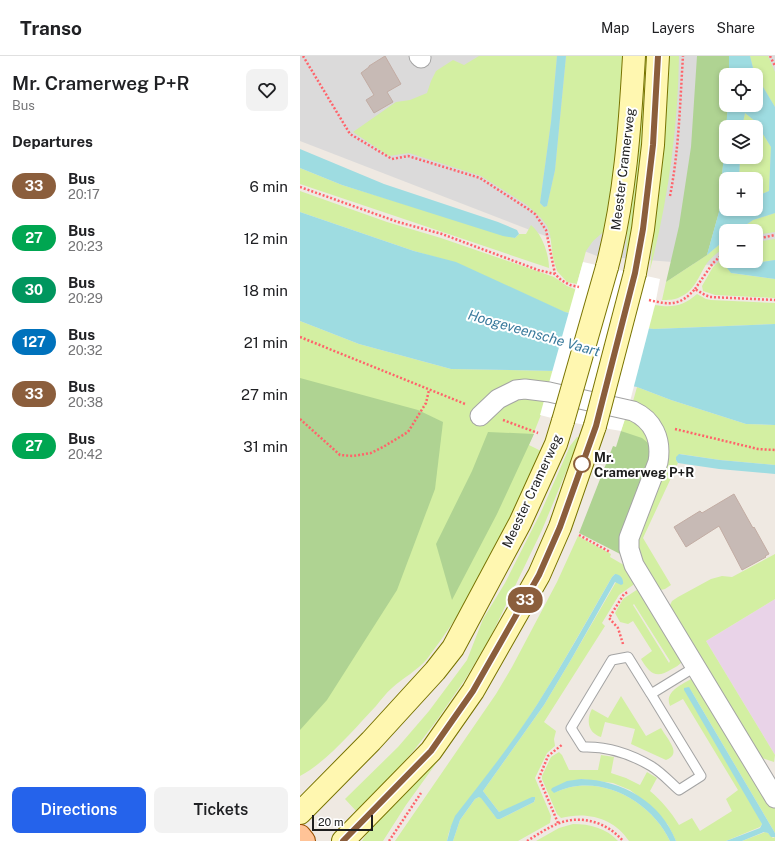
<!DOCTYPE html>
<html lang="en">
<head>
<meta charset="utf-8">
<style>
  body { margin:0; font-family:"Public Sans",sans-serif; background:#f2f2f2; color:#202124; height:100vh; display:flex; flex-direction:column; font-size:15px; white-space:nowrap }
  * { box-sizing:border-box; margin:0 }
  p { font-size:13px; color:#757577 }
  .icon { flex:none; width:22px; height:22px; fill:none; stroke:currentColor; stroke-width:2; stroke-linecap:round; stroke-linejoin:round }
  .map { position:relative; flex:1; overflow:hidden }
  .details { display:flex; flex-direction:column; background:#fff; width:300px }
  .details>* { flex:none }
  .badge { padding:0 8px; border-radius:13px; font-size:14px; line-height:26px }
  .fabs { position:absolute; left:419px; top:12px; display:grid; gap:8px }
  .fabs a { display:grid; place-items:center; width:44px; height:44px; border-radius:8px; background:#fff; box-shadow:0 2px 6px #0003; font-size:20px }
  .scale { position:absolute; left:12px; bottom:10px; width:61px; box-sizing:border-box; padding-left:4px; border:2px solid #1d1d1d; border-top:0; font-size:11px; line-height:14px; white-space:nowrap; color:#1d1d1d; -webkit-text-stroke:3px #fff; paint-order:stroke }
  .map>.badge { position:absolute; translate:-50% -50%; box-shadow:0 0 0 2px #fff }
  h2 { padding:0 12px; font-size:15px; line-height:36px }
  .round { display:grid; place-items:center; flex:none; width:42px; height:42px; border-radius:8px; background:#f2f2f2 }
  .headline { display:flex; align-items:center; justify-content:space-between; height:68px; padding:0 12px }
  h1 { font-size:19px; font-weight:600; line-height:30px }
  .primary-button { display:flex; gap:8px; margin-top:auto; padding:8px 12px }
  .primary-button a { flex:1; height:46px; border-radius:8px; background:#2563eb; color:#fff; font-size:16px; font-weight:600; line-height:46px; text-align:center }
  .primary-button a+a { background:#f2f2f2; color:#202124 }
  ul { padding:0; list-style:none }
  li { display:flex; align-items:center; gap:12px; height:52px; padding:0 12px }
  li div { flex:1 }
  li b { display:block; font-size:15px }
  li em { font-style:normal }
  li .badge { min-width:44px; font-weight:700; text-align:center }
  header { display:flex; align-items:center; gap:24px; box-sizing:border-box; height:56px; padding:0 20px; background:#fff; border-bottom:1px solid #e0e0e0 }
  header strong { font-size:19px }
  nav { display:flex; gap:22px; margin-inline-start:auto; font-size:14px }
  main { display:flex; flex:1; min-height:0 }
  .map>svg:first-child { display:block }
  .residential { fill:#dbdada; fill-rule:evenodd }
  .industrial { fill:#e9d3e8 }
  .grass { fill:#d3efa2; fill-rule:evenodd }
  .forest { fill:#afd392 }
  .water { fill:#9edce1 }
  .pier { fill:#fff }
  .building { fill:#c7bab5; stroke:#c2aca3 }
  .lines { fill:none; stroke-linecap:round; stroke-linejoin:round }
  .service-casing { stroke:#a4a4a4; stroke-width:11 }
  .minor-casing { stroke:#a4a4a4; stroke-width:21 }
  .secondary-casing { stroke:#787300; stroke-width:24 }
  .primary-casing { stroke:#964e00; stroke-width:24 }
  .path { stroke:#ff636a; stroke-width:2.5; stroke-dasharray:2 2; stroke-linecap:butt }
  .service { stroke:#fff; stroke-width:9 }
  .minor { stroke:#fff; stroke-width:19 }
  .secondary { stroke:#fff7b0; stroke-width:22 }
  .primary { stroke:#ffc397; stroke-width:22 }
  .secondary-bridge-casing { stroke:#787300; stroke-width:24; stroke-linecap:butt }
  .secondary-bridge { stroke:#fff7b0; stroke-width:22 }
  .line-casing { stroke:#fff; stroke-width:9 }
  .line { stroke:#8b5e3c; stroke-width:6 }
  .stop-dot { fill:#fff; stroke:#8b5e3c; stroke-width:2 }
  .labels { text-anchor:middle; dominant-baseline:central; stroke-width:4; stroke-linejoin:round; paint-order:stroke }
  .street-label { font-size:13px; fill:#1d1d1d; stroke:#fff }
  .stop-label { font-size:13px; font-weight:bold; fill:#1d1d1d; stroke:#fff; text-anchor:start }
  .water-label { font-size:14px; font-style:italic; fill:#3a7a9c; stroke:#fff }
</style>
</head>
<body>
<header>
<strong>Transo</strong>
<nav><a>Map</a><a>Layers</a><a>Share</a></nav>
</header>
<main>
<section class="details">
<div class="headline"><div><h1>Mr. Cramerweg P+R</h1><p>Bus</p></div><a class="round"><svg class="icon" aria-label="heart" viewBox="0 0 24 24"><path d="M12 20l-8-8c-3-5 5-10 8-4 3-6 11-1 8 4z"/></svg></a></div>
<h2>Departures</h2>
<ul>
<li><span class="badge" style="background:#8b5e3c;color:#fff">33</span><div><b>Bus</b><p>20:17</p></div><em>6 min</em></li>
<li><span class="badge" style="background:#00a651;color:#fff">27</span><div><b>Bus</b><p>20:23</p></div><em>12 min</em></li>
<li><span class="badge" style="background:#00965e;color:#fff">30</span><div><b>Bus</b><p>20:29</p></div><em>18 min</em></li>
<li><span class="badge" style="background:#0072bc;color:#fff">127</span><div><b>Bus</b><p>20:32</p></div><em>21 min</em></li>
<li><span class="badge" style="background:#8b5e3c;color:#fff">33</span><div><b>Bus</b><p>20:38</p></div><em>27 min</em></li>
<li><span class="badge" style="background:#00a651;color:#fff">27</span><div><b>Bus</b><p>20:42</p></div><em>31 min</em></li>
</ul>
<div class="primary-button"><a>Directions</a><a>Tickets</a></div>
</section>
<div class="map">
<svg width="475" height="785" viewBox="0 0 475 785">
  <rect width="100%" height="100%" fill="#efe9e2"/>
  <path class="residential" d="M0,0h475v214l-178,-14 -297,-115zM426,19h30v30h-30zM426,71h30v30h-30zM426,123h30v30h-30zM426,175h30v30h-30z"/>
  <polygon class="industrial" points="475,543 475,699 406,585"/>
  <g class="grass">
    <polygon points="179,0 257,0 251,66 240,147 244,151 247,150 255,114 266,0 326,0 308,172 293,185 286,195 277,228 267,226 257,215 253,202 250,178 247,170 241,162 227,149 181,120 109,97 89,100 53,76 96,46 110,44 127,37 131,25 136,15 153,4 164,9"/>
    <polygon points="340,0 351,0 343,121 326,202 327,171"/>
    <path d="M365,0h14c-1,72 -11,145 -29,214l6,-60z"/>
    <polygon points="450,0 468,0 475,16 475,51 454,16"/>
    <polygon points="445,57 455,65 471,91 469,135 462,138 456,138 456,123 439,123 440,101 456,101 456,71 442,71"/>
    <path d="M0,112l42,17 173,53 4,-4h7l5,-9c11,9 18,29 18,43l-249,-84z"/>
    <polygon points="0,135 87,166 141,182 254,221 267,230 277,234 271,257 264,256 156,207 114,195 0,156"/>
    <polygon points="475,157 475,176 456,179 456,175 437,175 453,164"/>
    <path d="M426,183v8c-7,4 -14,10 -19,16 -8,12 -12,28 -27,34 -5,3 -12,3 -18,3l4,-18 41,-27z"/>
    <polygon points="475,183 475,204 456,207 445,205 456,205 456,186"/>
    <polygon points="426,199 426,205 443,205 428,209 431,217 475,223 475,242 415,239 403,235 402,230 413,211"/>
    <path d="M397,238l9,5 5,1 64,3v21l-121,5 -18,-2 19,-22c18,3 28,1 42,-11z"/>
    <path d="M0,265l59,23 92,25 105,2 15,3 -56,23h33l-19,48 12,6c-30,72 -66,146 -114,208 -9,11 -24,19 -35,29 -6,5 -11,12 -16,18 -22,23 -48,55 -76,70z"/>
    <polygon points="337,331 371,344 446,368 475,369 475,409 420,404 380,398 376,404 378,407 343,482 371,529 365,533 356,535 334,496 363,405 332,349"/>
    <polygon points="327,357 334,360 353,390 321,375"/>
    <polygon points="277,381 280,382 242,474 191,580 166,622 137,664 115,693 88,724 57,756 45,743 98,691 129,655 167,604 183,563 205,527 241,456 270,390"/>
    <path d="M278,480l33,18 -1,3 19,11 8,12 -4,5 -14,10 -17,28 3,3 -61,96 12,9 -2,8 1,7 -8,7 -12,25 16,38 -1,7 -32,18h-65l7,-21 15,-21 4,-2h2l13,18 6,4 34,-17 1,-2 -36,12 -16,-21 61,-86 28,-47 44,-76h2l-3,-8 -3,3c-32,55 -62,111 -99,164 -12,17 -26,34 -38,51 -12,15 -25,29 -28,49h-52l101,-147 16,-27 45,-85z"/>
    <polygon points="475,498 475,543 406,585 475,699 474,706 462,702 453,696 367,555 372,545 378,541 411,523 422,520 432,521"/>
    <path d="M338,533l5,1 39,72c-3,3 -6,5 -10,7 -16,10 -22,5 -31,-10l11,-8 -19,-30 -5,3 -8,-2 -5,-9 8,-14zM334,548l36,57 -1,2 -36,-58z"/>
    <path d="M391,623h4l4,4 76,126v24l-86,-146 72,134 1,3 -2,3 -34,14h-50l-8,-16 -16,-18 -22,-17 -17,-7 -32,-4 -27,14c43,-22 97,7 116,48h-41c-15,-23 -42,-30 -68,-23l-4,-4 -15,-35v-3l9,-19 8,-5 3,3 7,15h29l3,-15 13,2 -3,16 15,5 14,7 7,-13 10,6 -7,13c12,10 21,21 29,34l13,-7 8,13 32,-20 -6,-12 12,-9 -55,-91 -13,7c-6,-14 11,-21 21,-27z"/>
    <path d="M321,640l25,40 15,-8c6,11 22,26 5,32l-35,-16 4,-15 -30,-7 -4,15c-13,-4 -15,-17 -9,-28l16,9z"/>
    <polygon points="141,693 145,695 106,749 83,785 62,785 69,774 94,748"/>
    <path d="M273,768c17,0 33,4 45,17h-82l23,-13z"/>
    <polygon points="465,776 468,777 473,782 475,781 475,785 442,785"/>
  </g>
  <g class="forest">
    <polygon points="397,0 429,0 429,19 426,19 426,49 428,49 428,51 419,156 407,199 366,226 379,170 391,91"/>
    <polygon points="0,322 118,354 143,366 135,433 97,534 27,644 0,674"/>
    <polygon points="321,375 342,382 354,392 326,501 279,477 313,390 316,391"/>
    <polygon points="188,376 234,378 197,458 152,544 136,488 172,415"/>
  </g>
  <g class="water">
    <polygon points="257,0 266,0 255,114 247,150 244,151 240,147 251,66"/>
    <polygon points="429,0 450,0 454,16 475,51 475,157 453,164 437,175 426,175 426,183 407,199 419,156 426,73 426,101 440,101 439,123 426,123 426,153 456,153 456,138 462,138 469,135 471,91 455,65 445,57 442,71 426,71 428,49 456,49 456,19 429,19"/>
    <polygon points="0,93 84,128 198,166 217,174 219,178 215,182 203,180 42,129 0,112"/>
    <polygon points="0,156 114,195 156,206 265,256 336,271 354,273 475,268 475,369 446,368 371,344 337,331 256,315 151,313 59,288 0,265"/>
    <polygon points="475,204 475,223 431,217 427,212 428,209 443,205 456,207"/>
    <polygon points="379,398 420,404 475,409 475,418 419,413 378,407 376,404 376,401"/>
    <path d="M315,518c5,0 9,5 8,10l-2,1 -6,-3 -43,76 -28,47 -61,86 16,21 33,-15h3v2l-1,3 -34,17h-3l-16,-21 -2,-1 -4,2 -15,21 -7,21h-6l4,-15 4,-10c29,-37 58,-74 83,-113 26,-41 50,-84 74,-126z"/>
    <polygon points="389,631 475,777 475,781 471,781 468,777 464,776 442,785 426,785 460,772 462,768 384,634 384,632"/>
    <path d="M281,723c41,1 80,23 95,62h-6c-19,-41 -73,-70 -116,-48l-3,-3 1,-2 15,-7z"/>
  </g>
  <polygon class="pier" points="283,206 360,223 355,249 327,357 321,375 263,365 240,359"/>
  <g class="building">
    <polygon points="85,0 101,28 87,36 93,46 74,57 66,44 74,39 61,17 69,11 69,10"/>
    <polygon points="434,438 453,472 454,471 469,498 465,500 466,501 442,514 419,470 386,491 374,471 400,455 402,457"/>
  </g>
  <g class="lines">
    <defs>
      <path id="service" d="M351,638l-23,-37 -16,3 -41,68 12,19c25,-1 46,6 68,19 10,6 19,16 28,24l22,-14 -50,-82 44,-27"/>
      <g id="minor">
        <polyline points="119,0 121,2"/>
        <path d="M180,360l18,-17 18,-9 9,-1 24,3 84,19c20,9 29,28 25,51l-29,76v11l5,16 141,233"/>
      </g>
      <g id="secondary">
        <path d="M307,211c18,-69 23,-140 27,-211"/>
        <polyline points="335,217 343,173 353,89 358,0"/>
        <polyline points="0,757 71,685 135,615 153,592 220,467 256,388 263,365"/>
        <polyline points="43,785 131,695 173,635 239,519 260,471 295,370"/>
      </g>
      <polyline id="primary" points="0,780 4,785"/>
    </defs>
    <use href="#service" class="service-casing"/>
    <use href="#minor" class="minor-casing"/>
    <use href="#secondary" class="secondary-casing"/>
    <use href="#primary" class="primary-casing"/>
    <g class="path">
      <polyline points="3,0 50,78 92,103 108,100 180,122 228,153 235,158 246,174 255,218"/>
      <polyline points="470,0 475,10"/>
      <polyline points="0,131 98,166 142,178 238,214 255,218 261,224 270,229 279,231"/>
      <path d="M370,140c9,-46 10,-93 13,-140"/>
      <polyline points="456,183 475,179"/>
      <polyline points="395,233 413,207 426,195"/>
      <path d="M349,244c21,5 31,6 46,-11l10,6 5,2 65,3"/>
      <polyline points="0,281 165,348"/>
      <polyline points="0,363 40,399 53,400 71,397 83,391 108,376 126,347 129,334"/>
      <polyline points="203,364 238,377"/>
      <polyline points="375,373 458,393 475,394"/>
      <polyline points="279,479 310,496"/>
      <polyline points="323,588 318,572 309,562 324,538 328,536"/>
      <polyline points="258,767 239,722 248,700 263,688"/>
      <polyline points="89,785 121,737"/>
      <path d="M227,785c10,-6 20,-13 30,-17 23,-10 50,-2 66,17"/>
    </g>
    <use href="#service" class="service"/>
    <use href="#minor" class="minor"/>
    <use href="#secondary" class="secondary"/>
    <use href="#primary" class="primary"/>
    <defs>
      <g id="secondary-bridge">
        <polyline points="263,365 307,211"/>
        <polyline points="295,370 335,217"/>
      </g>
    </defs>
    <use href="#secondary-bridge" class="secondary-bridge-casing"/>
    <use href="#secondary-bridge" class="secondary-bridge"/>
  </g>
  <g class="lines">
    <defs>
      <polyline id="line" points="43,785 131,695 173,635 239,519 260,471 296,370 335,217 343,173 353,89 358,0"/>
    </defs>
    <use href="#line" class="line-casing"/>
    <use href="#line" class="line"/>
  </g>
  <circle class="stop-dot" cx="282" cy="408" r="8"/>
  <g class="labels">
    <g class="street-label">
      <text transform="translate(323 113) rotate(-83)">Meester Cramerweg</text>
      <text transform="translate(232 435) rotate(-65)">Meester Cramerweg</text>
    </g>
    <g class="stop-label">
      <text x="294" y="401">Mr.<tspan x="294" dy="15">Cramerweg P+R</tspan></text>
    </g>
    <g class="water-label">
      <text transform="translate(234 277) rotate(16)">Hoogeveensche Vaart</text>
    </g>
  </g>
</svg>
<div class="fabs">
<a><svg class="icon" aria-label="locate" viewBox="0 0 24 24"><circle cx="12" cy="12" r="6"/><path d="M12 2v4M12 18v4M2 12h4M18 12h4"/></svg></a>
<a><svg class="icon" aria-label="layers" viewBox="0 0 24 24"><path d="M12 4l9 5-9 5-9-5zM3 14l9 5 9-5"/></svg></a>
<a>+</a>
<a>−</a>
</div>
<div class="scale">20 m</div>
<b class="badge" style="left:225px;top:544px;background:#8b5e3c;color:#fff">33</b>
</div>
</main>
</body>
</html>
